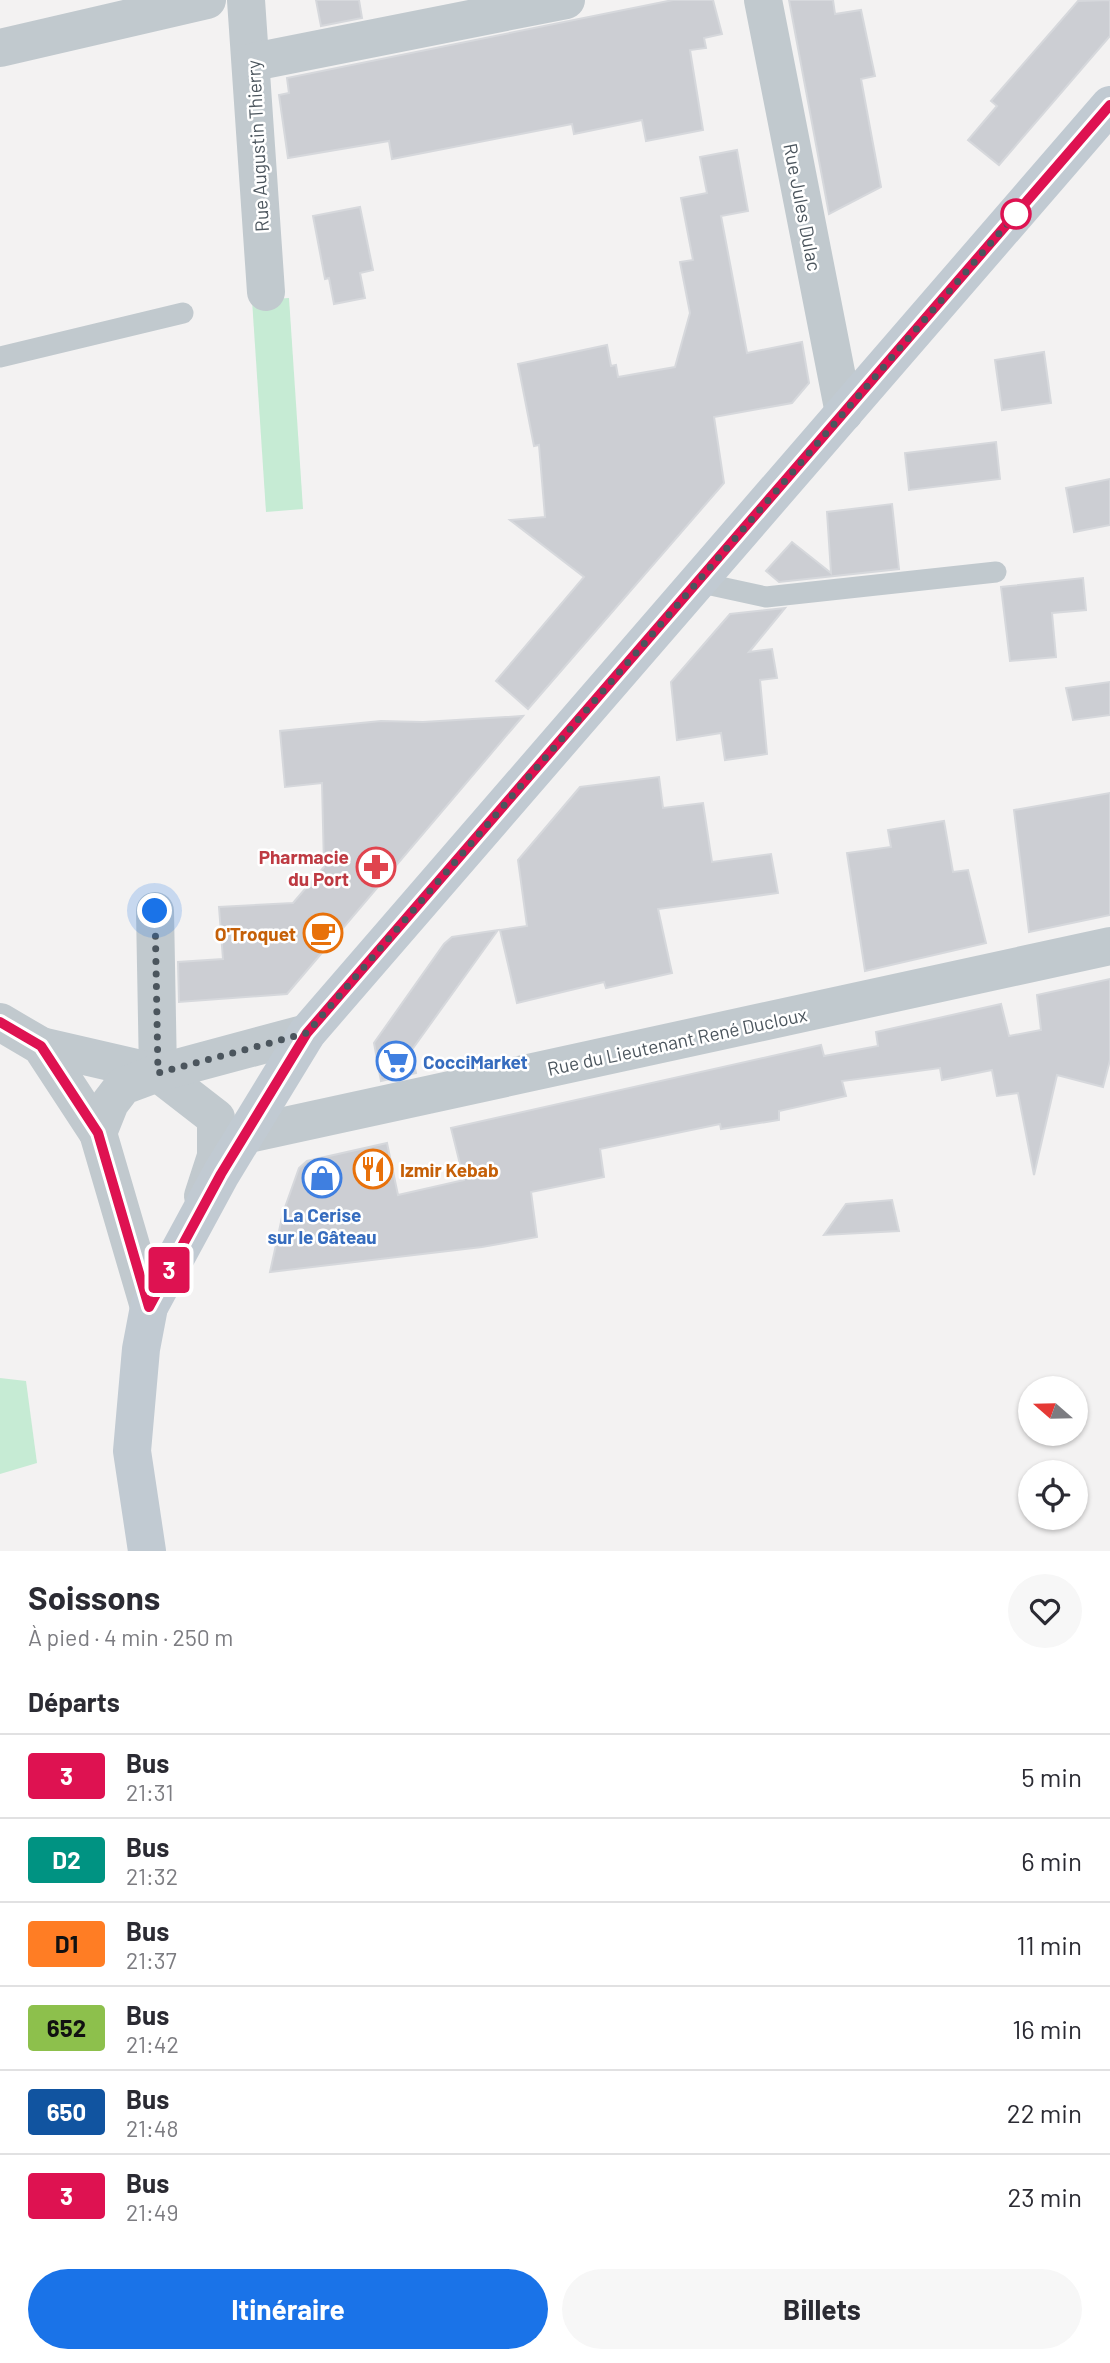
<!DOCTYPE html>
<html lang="fr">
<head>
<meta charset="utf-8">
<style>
  body { margin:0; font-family:Barlow,sans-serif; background:#f7f7f7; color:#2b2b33; height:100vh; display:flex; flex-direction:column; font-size:26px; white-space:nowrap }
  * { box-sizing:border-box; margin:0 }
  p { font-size:23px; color:#7c7c81 }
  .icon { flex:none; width:38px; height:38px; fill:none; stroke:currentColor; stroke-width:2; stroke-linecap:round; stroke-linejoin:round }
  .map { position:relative; height:1551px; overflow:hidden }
  .panel { display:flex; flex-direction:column; background:#fff; flex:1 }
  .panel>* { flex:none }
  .badge { padding:0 14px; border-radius:5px; font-size:24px; line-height:46px }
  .needle { width:46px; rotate:290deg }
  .buttons { position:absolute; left:1018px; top:1376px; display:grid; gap:14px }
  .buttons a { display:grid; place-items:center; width:70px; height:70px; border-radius:50%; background:#fff; box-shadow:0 2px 5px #0004; font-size:35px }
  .you { position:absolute; width:35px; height:35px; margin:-18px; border:5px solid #fff; border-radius:50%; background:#1a73e8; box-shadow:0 0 0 10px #1a73e833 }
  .map>.badge { position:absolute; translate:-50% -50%; box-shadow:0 0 0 4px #fff }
  h2 { padding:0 28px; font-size:26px; line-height:63px }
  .round { display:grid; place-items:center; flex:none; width:74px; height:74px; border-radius:37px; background:#f7f7f7 }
  .summary { display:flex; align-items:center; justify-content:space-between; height:119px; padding:0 28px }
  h1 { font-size:33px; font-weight:700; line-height:52px }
  .cta { display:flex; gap:14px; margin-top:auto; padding:14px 28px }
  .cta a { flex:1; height:80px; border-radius:42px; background:#1a73e8; color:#fff; font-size:28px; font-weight:700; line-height:80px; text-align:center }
  .cta a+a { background:#f7f7f7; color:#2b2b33 }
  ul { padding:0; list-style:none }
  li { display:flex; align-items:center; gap:21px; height:84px; padding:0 28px; border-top:2px solid #e1e1e2 }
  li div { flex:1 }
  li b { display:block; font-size:26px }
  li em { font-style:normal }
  li .badge { min-width:77px; font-weight:700; text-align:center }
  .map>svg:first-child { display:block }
  .green { fill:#c6ebd4 }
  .building { fill:#ccced3; stroke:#d6d8dc; stroke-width:2 }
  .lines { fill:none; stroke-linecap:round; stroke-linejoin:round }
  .service { stroke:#c1c9ce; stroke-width:21 }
  .minor { stroke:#c1c9ce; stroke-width:38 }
  .secondary { stroke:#c1cad2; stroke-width:38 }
  .line-casing { stroke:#fff; stroke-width:16 }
  .line { stroke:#de1251; stroke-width:10 }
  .walk { stroke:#4b555d; stroke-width:7; stroke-dasharray:0 12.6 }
  .stop-dot { fill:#fff; stroke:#de1251; stroke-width:3.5 }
  .labels { text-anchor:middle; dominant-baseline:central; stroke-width:5; stroke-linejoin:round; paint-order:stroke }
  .street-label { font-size:19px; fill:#4b555d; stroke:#fff }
  .health-label { font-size:19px; font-weight:bold; fill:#be3a42; stroke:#fff; text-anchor:end }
  .food-label { font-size:19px; font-weight:bold; fill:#c56008; stroke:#fff; text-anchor:end }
  .shop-label { font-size:19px; font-weight:bold; fill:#366cbe; stroke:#fff; text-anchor:start }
</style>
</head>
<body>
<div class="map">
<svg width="1110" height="1551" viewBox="0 0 1110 1551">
  <rect width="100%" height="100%" fill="#f3f2f2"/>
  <g class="green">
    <polygon points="289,298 303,509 266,512 252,300"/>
    <polygon points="0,1378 26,1381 37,1463 0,1474"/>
  </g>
  <g class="building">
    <polygon points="316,0 359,0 362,18 321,26"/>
    <polygon points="673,0 713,0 722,34 704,38 706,48 690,50 703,130 646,141 642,120 574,134 572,124 392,159 389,141 288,158 279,95 289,93 287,78"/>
    <polygon points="789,0 833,0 835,14 861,10 875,76 861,79 881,187 829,214"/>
    <polygon points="1110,0 1110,36 999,165 968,140 997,106 991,101 1078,1"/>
    <polygon points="737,150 748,211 721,216 747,353 802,342 809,383 792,403 714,417 724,483 528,709 496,681 584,577 510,520 545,517 539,445 534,446 518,364 607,345 611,366 616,365 618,377 675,367 690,313 680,262 693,260 681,198 707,193 700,157"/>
    <polygon points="360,207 373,270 360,273 365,298 334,304 329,278 325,279 313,216"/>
    <polygon points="1044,352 1051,403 1002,410 995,360"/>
    <polygon points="996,442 1000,479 909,490 905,453"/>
    <polygon points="1110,479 1110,525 1074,532 1066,488"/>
    <polygon points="892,504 899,569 779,582 766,571 792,542 831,573 827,512"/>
    <polygon points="1083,578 1086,610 1052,613 1056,657 1010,661 1001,587"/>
    <polygon points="785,608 749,652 772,649 777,678 760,680 767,754 725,760 721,733 677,740 671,682 730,614"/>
    <polygon points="1110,682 1110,715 1073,720 1066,688"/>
    <polygon points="523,716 287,994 179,1002 178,962 223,959 219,907 293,903 324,867 322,783 285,787 280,731 381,721 423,722"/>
    <polygon points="659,777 663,808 703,803 712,862 771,854 778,893 658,909 672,973 606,988 604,982 517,1003 500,930 527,926 518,860 580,787"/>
    <polygon points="1110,793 1110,915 1029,932 1014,810"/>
    <polygon points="944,821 953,872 968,870 986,943 865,971 847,853 891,847 888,830"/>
    <polygon points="498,930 411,1051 416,1073 381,1081 374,1043 444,944 452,937"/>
    <polygon points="1110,979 1110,1060 1103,1087 1057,1075 1034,1175 1018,1093 997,1096 992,1070 942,1080 940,1068 842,1081 846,1096 779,1111 779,1120 721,1129 720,1124 600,1149 604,1177 531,1192 537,1237 482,1247 270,1272 283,1213 299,1168 307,1161 387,1143 398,1195 464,1180 451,1128 821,1045 824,1056 878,1046 876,1032 1001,1004 1009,1036 1041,1030 1037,995"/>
    <polygon points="892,1200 899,1231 824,1235 846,1204"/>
  </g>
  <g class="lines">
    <g class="service">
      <polyline points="0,357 183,313"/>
      <polyline points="697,582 766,597 996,572"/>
    </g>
    <g class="minor">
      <polyline points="246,0 266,292"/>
      <polyline points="763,0 844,413"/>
      <polyline points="0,48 207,0"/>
      <polyline points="253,62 566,0"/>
      <polyline points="155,911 158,1073"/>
      <polyline points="0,1022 41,1046 98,1133 149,1307"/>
      <polyline points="41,1046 158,1073 216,1118 216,1156 203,1196"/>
      <polyline points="98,1133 110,1103 123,1086 158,1073 307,1033"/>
      <polyline points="244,1135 1110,946"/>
    </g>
    <polyline class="secondary" points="147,1551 132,1451 141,1349 149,1307 221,1174 307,1033 1110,105"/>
  </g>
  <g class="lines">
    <defs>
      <polyline id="line" points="0,1022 41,1046 98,1133 149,1307 221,1174 307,1033 1110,105"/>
    </defs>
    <use href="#line" class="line-casing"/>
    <use href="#line" class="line"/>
    <polyline class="walk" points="155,911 158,1073 307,1033 1016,214"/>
  </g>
  <defs>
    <symbol id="pharmacy-ring" viewBox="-11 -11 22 22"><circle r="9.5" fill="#fff" stroke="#e0444e" stroke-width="1.5"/><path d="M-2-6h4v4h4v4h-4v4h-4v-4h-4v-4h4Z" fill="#e0444e"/></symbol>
    <symbol id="cafe-ring" viewBox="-11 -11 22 22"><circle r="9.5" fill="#fff" stroke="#e8710a" stroke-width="1.5"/><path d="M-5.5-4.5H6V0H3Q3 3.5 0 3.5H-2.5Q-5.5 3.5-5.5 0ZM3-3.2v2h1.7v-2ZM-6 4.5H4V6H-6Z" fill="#e8710a"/></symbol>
    <symbol id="supermarket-ring" viewBox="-11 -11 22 22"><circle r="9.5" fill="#fff" stroke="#3f7fe0" stroke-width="1.5"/><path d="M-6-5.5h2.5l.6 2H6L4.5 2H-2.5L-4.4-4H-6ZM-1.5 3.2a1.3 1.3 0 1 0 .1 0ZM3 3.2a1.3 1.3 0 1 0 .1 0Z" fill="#3f7fe0"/></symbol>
    <symbol id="restaurant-ring" viewBox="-11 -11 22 22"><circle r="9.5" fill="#fff" stroke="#e8710a" stroke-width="1.5"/><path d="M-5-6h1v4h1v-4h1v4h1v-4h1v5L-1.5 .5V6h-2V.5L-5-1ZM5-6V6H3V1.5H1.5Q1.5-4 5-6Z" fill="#e8710a"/></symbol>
    <symbol id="shop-ring" viewBox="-11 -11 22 22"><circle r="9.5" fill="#fff" stroke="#3f7fe0" stroke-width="1.5"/><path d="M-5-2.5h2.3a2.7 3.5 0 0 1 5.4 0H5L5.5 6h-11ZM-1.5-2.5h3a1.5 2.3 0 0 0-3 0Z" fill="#3f7fe0"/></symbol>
  </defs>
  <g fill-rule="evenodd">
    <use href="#pharmacy-ring" x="354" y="845" width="44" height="44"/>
    <use href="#cafe-ring" x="301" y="911" width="44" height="44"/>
    <use href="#supermarket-ring" x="374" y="1039" width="44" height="44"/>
    <use href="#restaurant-ring" x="351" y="1147" width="44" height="44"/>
    <use href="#shop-ring" x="300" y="1156" width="44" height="44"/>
  </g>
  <circle class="stop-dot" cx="1016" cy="214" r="14"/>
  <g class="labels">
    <g class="street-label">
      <text transform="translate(257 146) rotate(-93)">Rue Augustin Thierry</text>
      <text transform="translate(803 207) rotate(79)">Rue Jules Dulac</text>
      <text transform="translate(677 1041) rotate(-12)">Rue du Lieutenant René Ducloux</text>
    </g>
    <g class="health-label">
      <text x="349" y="856">Pharmacie<tspan x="349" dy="22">du Port</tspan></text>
    </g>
    <g class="food-label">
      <text x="296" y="933">O'Troquet</text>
      <text x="400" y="1169" text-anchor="start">Izmir Kebab</text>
    </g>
    <g class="shop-label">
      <text x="423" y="1061">CocciMarket</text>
      <text x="322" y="1214" text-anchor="middle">La Cerise<tspan x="322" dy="22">sur le Gâteau</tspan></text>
    </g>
  </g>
</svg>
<div class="buttons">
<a><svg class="needle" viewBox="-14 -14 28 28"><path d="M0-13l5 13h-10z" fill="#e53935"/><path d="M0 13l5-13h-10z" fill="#7c7c81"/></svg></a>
<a><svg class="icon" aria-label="locate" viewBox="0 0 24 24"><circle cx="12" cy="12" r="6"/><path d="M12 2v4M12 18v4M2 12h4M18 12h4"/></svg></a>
</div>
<div class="you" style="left:155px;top:911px"></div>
<b class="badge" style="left:169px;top:1270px;background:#de1251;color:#fff">3</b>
</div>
<section class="panel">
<div class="summary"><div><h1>Soissons</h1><p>À pied · 4 min · 250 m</p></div><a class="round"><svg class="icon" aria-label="heart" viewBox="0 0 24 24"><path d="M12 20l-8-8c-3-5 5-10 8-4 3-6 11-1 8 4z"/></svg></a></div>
<h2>Départs</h2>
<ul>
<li><span class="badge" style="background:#de1251;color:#fff">3</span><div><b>Bus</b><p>21:31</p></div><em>5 min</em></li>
<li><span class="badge" style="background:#009382;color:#fff">D2</span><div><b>Bus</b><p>21:32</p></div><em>6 min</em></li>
<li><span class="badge" style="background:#ff7d24;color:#111">D1</span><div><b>Bus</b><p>21:37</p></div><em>11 min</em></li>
<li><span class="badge" style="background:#8dc04c;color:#111">652</span><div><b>Bus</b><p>21:42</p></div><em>16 min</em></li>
<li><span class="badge" style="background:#1154a0;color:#fff">650</span><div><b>Bus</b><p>21:48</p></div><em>22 min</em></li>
<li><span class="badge" style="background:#de1251;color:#fff">3</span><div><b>Bus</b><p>21:49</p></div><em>23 min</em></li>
</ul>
<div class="cta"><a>Itinéraire</a><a>Billets</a></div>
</section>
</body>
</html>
